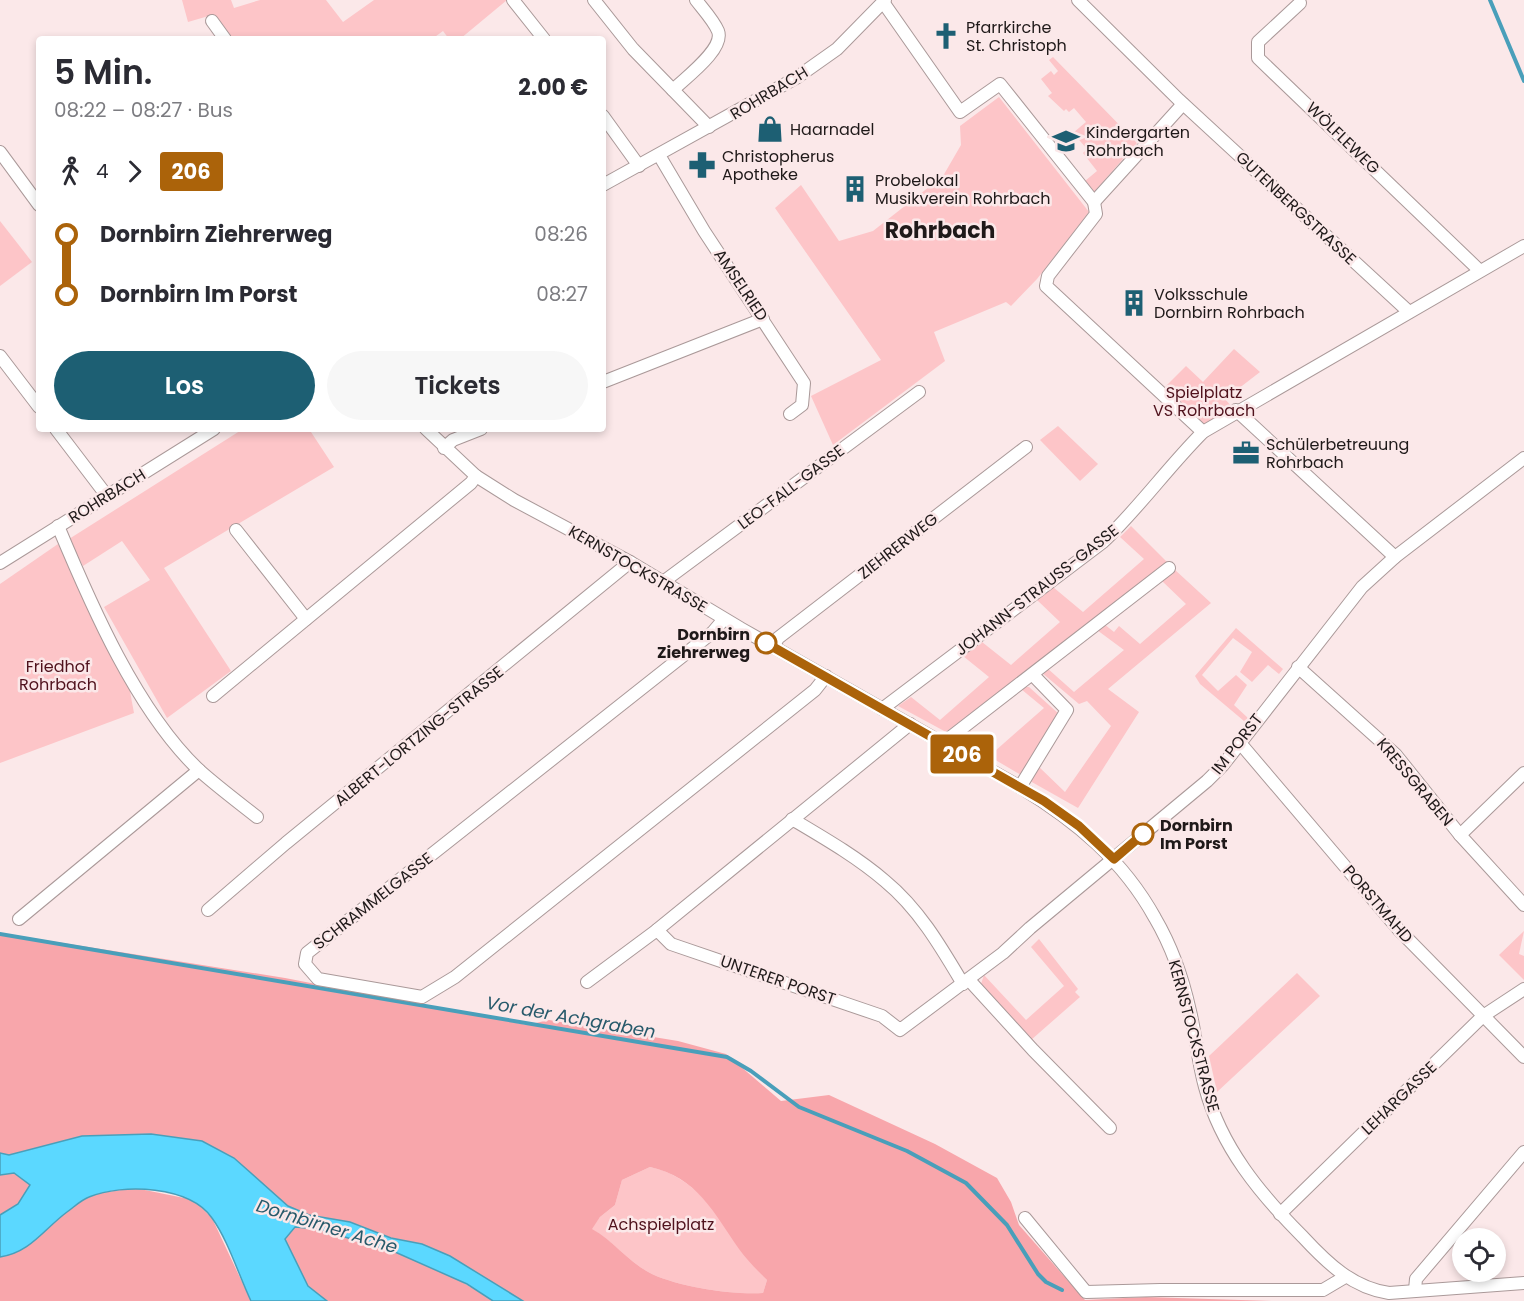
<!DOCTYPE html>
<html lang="de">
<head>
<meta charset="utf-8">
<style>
  body { margin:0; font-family:Poppins,sans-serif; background:#f7f7f7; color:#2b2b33; height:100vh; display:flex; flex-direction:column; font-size:22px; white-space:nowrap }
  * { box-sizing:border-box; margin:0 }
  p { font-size:20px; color:#7c7c81 }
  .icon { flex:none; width:33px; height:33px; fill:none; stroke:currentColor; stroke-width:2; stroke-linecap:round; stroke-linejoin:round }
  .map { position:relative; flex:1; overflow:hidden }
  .details { position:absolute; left:36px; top:36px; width:570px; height:396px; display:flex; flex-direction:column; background:#fff; border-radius:6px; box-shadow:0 3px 9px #0003 }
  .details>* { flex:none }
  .badge { padding:0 12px; border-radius:4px; font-size:21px; line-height:39px }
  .controls { position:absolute; left:1452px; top:1228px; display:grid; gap:12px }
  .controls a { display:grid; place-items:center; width:54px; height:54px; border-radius:50%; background:#fff; box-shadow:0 3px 9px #0003; font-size:30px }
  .map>.badge { position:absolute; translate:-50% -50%; box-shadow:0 0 0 3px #fff }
  .legs { display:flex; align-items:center; gap:9px; height:66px; padding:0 18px; font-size:20px }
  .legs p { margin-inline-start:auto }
  .overview { display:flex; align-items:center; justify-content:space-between; height:102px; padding:0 18px }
  h1 { font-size:33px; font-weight:600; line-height:45px }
  .action { display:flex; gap:12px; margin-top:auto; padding:12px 18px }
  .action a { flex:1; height:69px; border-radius:36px; background:#1d5f73; color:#fff; font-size:24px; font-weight:600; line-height:69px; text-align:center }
  .action a+a { background:#f7f7f7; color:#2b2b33 }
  ul { padding:0 18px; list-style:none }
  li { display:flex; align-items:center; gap:21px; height:60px; font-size:22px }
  li i { display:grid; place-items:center; width:9px; height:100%; margin:0 8px; background:currentColor }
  li i::after { content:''; width:15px; height:15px; margin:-8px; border:4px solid; border-radius:50%; background:#fff }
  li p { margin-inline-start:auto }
  li:first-child i { background:linear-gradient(#0000 50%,currentColor 0) }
  li:last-child i { background:linear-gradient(currentColor 50%,#0000 0) }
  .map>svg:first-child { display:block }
  .green { fill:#fdc5c8 }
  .forest { fill:#f8a6ab; fill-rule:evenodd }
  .water { fill:#5bd8ff; stroke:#499fba; stroke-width:1.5 }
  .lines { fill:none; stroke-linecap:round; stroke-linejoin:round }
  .stream { stroke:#499fba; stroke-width:4 }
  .minor-casing { stroke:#a99; stroke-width:14 }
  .minor { stroke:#fff; stroke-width:12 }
  .line-1-casing { stroke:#fff; stroke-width:14 }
  .line-1 { stroke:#ab630a; stroke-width:9 }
  .stop-1-dot { fill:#fff; stroke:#ab630a; stroke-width:3 }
  .labels { text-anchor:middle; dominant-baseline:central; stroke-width:5; stroke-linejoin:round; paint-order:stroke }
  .poi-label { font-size:16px; fill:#1f1919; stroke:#fbe8e9; text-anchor:start }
  .street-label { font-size:16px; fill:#1f1919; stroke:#fbe8e9 }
  .park-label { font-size:16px; fill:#50121d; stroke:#fbe8e9 }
  .stop-label { font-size:16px; font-weight:bold; fill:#1f1919; stroke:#fbe8e9; text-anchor:end }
  .water-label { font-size:18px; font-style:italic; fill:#275a6b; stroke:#fbe8e9 }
  .district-label { font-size:22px; font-weight:bold; fill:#1f1919; stroke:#fbe8e9 }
</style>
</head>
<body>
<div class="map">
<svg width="1524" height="1301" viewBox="0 0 1524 1301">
  <rect width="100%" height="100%" fill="#fbe8e9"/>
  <g class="green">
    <polygon points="182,0 231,0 234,8 260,0 326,0 343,22 374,0 507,0 460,39 449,39 443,31 432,39 229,39 212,15 188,22"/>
    <polygon points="1053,57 1137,143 1094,192 1085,181 1097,171 1083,153 1087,149 1073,133 1086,122 1074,108 1069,112 1066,109 1064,111 1048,96 1052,93 1041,79 1051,71 1054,75 1058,71 1049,60"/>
    <polygon points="999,97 1089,212 1037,279 1011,306 1006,302 934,332 945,361 833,445 811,396 881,360 775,208 801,185 839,241 873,231 943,176 961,145 960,126"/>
    <polygon points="0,221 32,262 0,286"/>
    <polygon points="1234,349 1260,372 1225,399 1232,407 1202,426 1163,389 1186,366 1203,382"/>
    <polygon points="1058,426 1098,464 1080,481 1040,440"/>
    <polygon points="243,429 309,429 334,467 164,568 231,671 167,718 104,607 150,580 122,541 83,566 69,539"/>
    <polygon points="1131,526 1168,563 946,732 898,706 911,697 940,720 989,677 963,656 982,642 1011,665 1060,622 1037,600 1053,587 1083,612 1144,559 1120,537"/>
    <polygon points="58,544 129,686 134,713 0,763 0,584"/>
    <polygon points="1174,569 1211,603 1108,689 1139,712 1078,808 1030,781 1038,766 1065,792 1111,726 1087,701 1079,704 1041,672 1047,668 1074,692 1124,650 1097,630 1104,624 1114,632 1119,626 1140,644 1186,604 1161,580"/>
    <polygon points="1236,628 1283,669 1279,674 1268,665 1252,682 1240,672 1252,652 1233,638 1202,675 1218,691 1236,675 1247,685 1234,705 1248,718 1244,721 1200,684 1195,676"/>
    <polygon points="1026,687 1029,687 1059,714 1021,775 958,738 968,729 995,751 1044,708 1021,689"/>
    <polygon points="1524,931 1519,954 1524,956 1524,980 1499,955"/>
    <polygon points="1039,939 1078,989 1075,992 1080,997 1031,1040 981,984 984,975 1026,1020 1064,986 1031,947"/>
    <polygon points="1297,973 1320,996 1217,1092 1209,1056"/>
    <path d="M650,1167c58,12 79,73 117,113l-4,13c-31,2 -83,-6 -111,-19 -23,-11 -38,-33 -61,-45l9,-12 15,-12 7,-25z"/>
  </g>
  <g class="forest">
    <path d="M0,933l285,45 242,47 22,-5 129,21 48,13 55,47 48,-6 106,49 62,34 14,24 8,23 66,75 61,-3 126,4h-749l-73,-45 -28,-12 -31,-6 -41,-16 -41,-7 -21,-9 -54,-48 -32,-17 -51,-7 -69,2 -73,19 -9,-2zM650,1167c47,10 64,46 89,82 8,11 18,21 28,31l-4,13c-31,2 -83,-6 -111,-19 -23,-11 -38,-33 -60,-45l8,-12 15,-12 7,-25z"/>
    <polygon points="14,1173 30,1185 18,1204 0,1215 0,1175"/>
    <path d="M135,1188l59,12 18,18 39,83h-251v-44c39,-6 54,-45 88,-60 13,-6 32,-6 47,-9z"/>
    <path d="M295,1227c68,5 142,37 198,74h-166l-19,-15 -23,-47z"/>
  </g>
  <path class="water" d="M151,1134l51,7 32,17 54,48 21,9 41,7 41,16 31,6 28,12 73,45h-30l-26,-17 -72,-32 -77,-23 -23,-2 -10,12 23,47 19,15h-76c-12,-25 -23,-61 -39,-83 -22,-32 -89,-35 -123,-21 -8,3 -15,10 -22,15 -23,17 -37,41 -67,45v-42l18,-11 12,-19 -16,-12 -14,2v-22l9,2 73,-19z"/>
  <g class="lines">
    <g class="stream">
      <polyline points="1490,0 1524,81"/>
      <polyline points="0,934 727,1057 751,1071 799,1107 907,1151 966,1183 1007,1225 1038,1274 1046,1282 1062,1290"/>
    </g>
    <defs>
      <g id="minor">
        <polyline points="513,0 544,39"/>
        <polyline points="594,0 633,49 709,127"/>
        <polyline points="1078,0 1179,100 1409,312"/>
        <polyline points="883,2 960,112 1000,84 1094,202 1096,214 1048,276 1046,286 1203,432"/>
        <polyline points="1300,3 1258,42 1258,58 1479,270"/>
        <polyline points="212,21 225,39"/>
        <path d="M673,90c12,-12 52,-41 45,-59 -4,-10 -15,-22 -22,-31"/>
        <polyline points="603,116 639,166"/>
        <polyline points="0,152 39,205"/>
        <polyline points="659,155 704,231 804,383 802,405 790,414"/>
        <polyline points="603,185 796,78 837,49 885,0"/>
        <polyline points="1094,202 1183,104"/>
        <polyline points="0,356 39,407"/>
        <polyline points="603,382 763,319"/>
        <polyline points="1236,410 1395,557"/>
        <polyline points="56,429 107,496"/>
        <path d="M426,429l50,47 38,24 116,62 110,66 280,159c56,34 103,73 135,131 17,29 28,61 35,93 6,25 8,51 15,76 16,60 55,107 98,150 24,26 50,51 86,56l135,-10"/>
        <polyline points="444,448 453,440 481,429"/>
        <path d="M58,526c33,79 79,186 142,245 18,16 38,31 57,46"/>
        <polyline points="236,530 306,619"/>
        <polyline points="0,563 214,429"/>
        <polyline points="663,582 919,392"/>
        <polyline points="724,619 713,632 307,953 305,964 318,979 422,997 455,977 815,690 826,676"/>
        <polyline points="773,647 778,638 1026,447"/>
        <polyline points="1298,667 1396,755 1460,835 1524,905"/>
        <polyline points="213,696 471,483 476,476"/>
        <path d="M882,709l221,-167c36,-34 65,-75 100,-110l321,-186"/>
        <polyline points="943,743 1169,568"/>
        <polyline points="1240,743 1399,930 1524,1057"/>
        <polyline points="1020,787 1067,710 1033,675"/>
        <path d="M792,819c32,19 65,38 93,62 34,28 56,66 78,103"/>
        <polyline points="1460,835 1524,773"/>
        <polyline points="208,910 286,843 630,562"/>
        <polyline points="19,919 199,770"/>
        <polyline points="657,930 910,724"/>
        <polyline points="969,980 1033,1050 1110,1128"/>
        <polyline points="587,982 657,930 671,944 882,1016 900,1030 1003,953 1030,928 1207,781 1223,765 1362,587 1395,557 1524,458"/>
        <polyline points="1280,1214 1483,1016 1524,989"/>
        <polyline points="1025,1218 1086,1292 1160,1290 1323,1290 1345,1277"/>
        <polyline points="1415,1290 1416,1279 1524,1152"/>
      </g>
    </defs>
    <use href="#minor" class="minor-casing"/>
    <use href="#minor" class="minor"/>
  </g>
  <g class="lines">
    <defs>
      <polyline id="line-1" points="766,643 1044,801 1079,826 1114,859 1143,834"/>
    </defs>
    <use href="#line-1" class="line-1-casing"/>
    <use href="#line-1" class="line-1"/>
  </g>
  <defs>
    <symbol id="church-bare" viewBox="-9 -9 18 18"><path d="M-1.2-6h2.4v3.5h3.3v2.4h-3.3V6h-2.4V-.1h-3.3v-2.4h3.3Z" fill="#1d5f73" stroke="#fbe8e9" stroke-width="2.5" paint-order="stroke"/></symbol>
    <symbol id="shop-bare" viewBox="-9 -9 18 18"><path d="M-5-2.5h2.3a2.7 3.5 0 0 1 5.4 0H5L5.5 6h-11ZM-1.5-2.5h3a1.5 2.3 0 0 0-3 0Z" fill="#1d5f73" stroke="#fbe8e9" stroke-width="2.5" paint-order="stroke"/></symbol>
    <symbol id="school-bare" viewBox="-9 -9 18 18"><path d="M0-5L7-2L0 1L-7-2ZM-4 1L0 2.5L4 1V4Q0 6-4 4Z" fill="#1d5f73" stroke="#fbe8e9" stroke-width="2.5" paint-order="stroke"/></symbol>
    <symbol id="pharmacy-bare" viewBox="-9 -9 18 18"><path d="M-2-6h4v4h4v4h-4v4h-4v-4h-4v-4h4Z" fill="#1d5f73" stroke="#fbe8e9" stroke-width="2.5" paint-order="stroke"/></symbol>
    <symbol id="building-bare" viewBox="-9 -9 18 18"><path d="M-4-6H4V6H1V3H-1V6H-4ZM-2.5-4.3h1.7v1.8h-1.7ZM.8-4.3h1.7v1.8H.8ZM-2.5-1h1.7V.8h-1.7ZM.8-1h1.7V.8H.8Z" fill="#1d5f73" stroke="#fbe8e9" stroke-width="2.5" paint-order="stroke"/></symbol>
    <symbol id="office-bare" viewBox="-9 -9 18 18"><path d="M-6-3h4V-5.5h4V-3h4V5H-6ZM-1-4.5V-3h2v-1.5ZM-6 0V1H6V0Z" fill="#1d5f73" stroke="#fbe8e9" stroke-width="2.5" paint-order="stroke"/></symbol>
  </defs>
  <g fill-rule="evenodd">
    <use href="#church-bare" x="927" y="17" width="38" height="38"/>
    <use href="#shop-bare" x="751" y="110" width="38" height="38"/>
    <use href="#school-bare" x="1047" y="122" width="38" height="38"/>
    <use href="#pharmacy-bare" x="683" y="146" width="38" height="38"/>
    <use href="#building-bare" x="836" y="170" width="38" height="38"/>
    <use href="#building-bare" x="1115" y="284" width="38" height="38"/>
    <use href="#office-bare" x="1227" y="434" width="38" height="38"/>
  </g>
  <g class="stop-1-dot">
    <circle cx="766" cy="643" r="10"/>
    <circle cx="1143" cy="834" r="10"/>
  </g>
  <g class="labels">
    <g class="poi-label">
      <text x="966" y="27">Pfarrkirche<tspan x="966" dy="18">St. Christoph</tspan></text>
      <text x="790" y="129">Haarnadel</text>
      <text x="1086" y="132">Kindergarten<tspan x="1086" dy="18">Rohrbach</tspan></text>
      <text x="722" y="156">Christopherus<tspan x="722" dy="18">Apotheke</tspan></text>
      <text x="875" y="180">Probelokal<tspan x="875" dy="18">Musikverein Rohrbach</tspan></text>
      <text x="1154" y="294">Volksschule<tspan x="1154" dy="18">Dornbirn Rohrbach</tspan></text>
      <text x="1266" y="444">Schülerbetreuung<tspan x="1266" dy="18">Rohrbach</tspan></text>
    </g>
    <g class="street-label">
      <text transform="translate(769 93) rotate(-31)">ROHRBACH</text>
      <text transform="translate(1343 138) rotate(44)">WÖLFLEWEG</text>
      <text transform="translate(1296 208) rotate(43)">GUTENBERGSTRASSE</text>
      <text transform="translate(741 285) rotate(56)">AMSELRIED</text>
      <text transform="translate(791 487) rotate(-37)">LEO-FALL-GASSE</text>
      <text transform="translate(107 496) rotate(-32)">ROHRBACH</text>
      <text transform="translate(898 546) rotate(-38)">ZIEHRERWEG</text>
      <text transform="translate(638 569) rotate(30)">KERNSTOCKSTRASSE</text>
      <text transform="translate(1037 590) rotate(-38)">JOHANN-STRAUSS-GASSE</text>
      <text transform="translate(419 736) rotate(-39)">ALBERT-LORTZING-STRASSE</text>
      <text transform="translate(1237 744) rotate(-52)">IM PORST</text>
      <text transform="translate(1415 782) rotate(50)">KRESSGRABEN</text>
      <text transform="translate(373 901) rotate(-38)">SCHRAMMELGASSE</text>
      <text transform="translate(1378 904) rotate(49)">PORSTMAHD</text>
      <text transform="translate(778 980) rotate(19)">UNTERER PORST</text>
      <text transform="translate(1194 1036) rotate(75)">KERNSTOCKSTRASSE</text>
      <text transform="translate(1399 1098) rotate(-44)">LEHARGASSE</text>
    </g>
    <g class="park-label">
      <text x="1204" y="392">Spielplatz<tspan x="1204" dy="18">VS Rohrbach</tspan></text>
      <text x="58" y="666">Friedhof<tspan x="58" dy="18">Rohrbach</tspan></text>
      <text x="661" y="1224">Achspielplatz</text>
    </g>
    <g class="stop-label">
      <text x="750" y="634">Dornbirn<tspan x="750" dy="18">Ziehrerweg</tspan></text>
      <text x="1160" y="825" text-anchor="start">Dornbirn<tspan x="1160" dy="18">Im Porst</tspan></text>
    </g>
    <g class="water-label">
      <text transform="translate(571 1017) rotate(10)">Vor der Achgraben</text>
      <text transform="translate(327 1226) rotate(17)">Dornbirner Ache</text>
    </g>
    <g class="district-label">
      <text x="940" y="230">Rohrbach</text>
    </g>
  </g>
</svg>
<div class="controls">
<a><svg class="icon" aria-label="locate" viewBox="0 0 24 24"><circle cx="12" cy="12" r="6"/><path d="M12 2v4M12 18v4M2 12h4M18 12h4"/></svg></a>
</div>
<b class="badge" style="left:962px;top:754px;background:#ab630a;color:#fff">206</b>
<section class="details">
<div class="overview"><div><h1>5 Min.</h1><p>08:22 – 08:27 · Bus</p></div><b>2.00 €</b></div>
<div class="legs"><svg class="icon" aria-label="walk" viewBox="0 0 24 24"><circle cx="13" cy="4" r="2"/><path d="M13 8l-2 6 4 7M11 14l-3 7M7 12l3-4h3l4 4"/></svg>4<svg class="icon" aria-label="forward" viewBox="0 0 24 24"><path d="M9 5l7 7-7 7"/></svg><b class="badge" style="background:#ab630a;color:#fff">206</b></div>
<ul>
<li><i style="color:#ab630a"></i><b>Dornbirn Ziehrerweg</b><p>08:26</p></li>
<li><i style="color:#ab630a"></i><b>Dornbirn Im Porst</b><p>08:27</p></li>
</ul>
<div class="action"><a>Los</a><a>Tickets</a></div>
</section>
</div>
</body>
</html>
